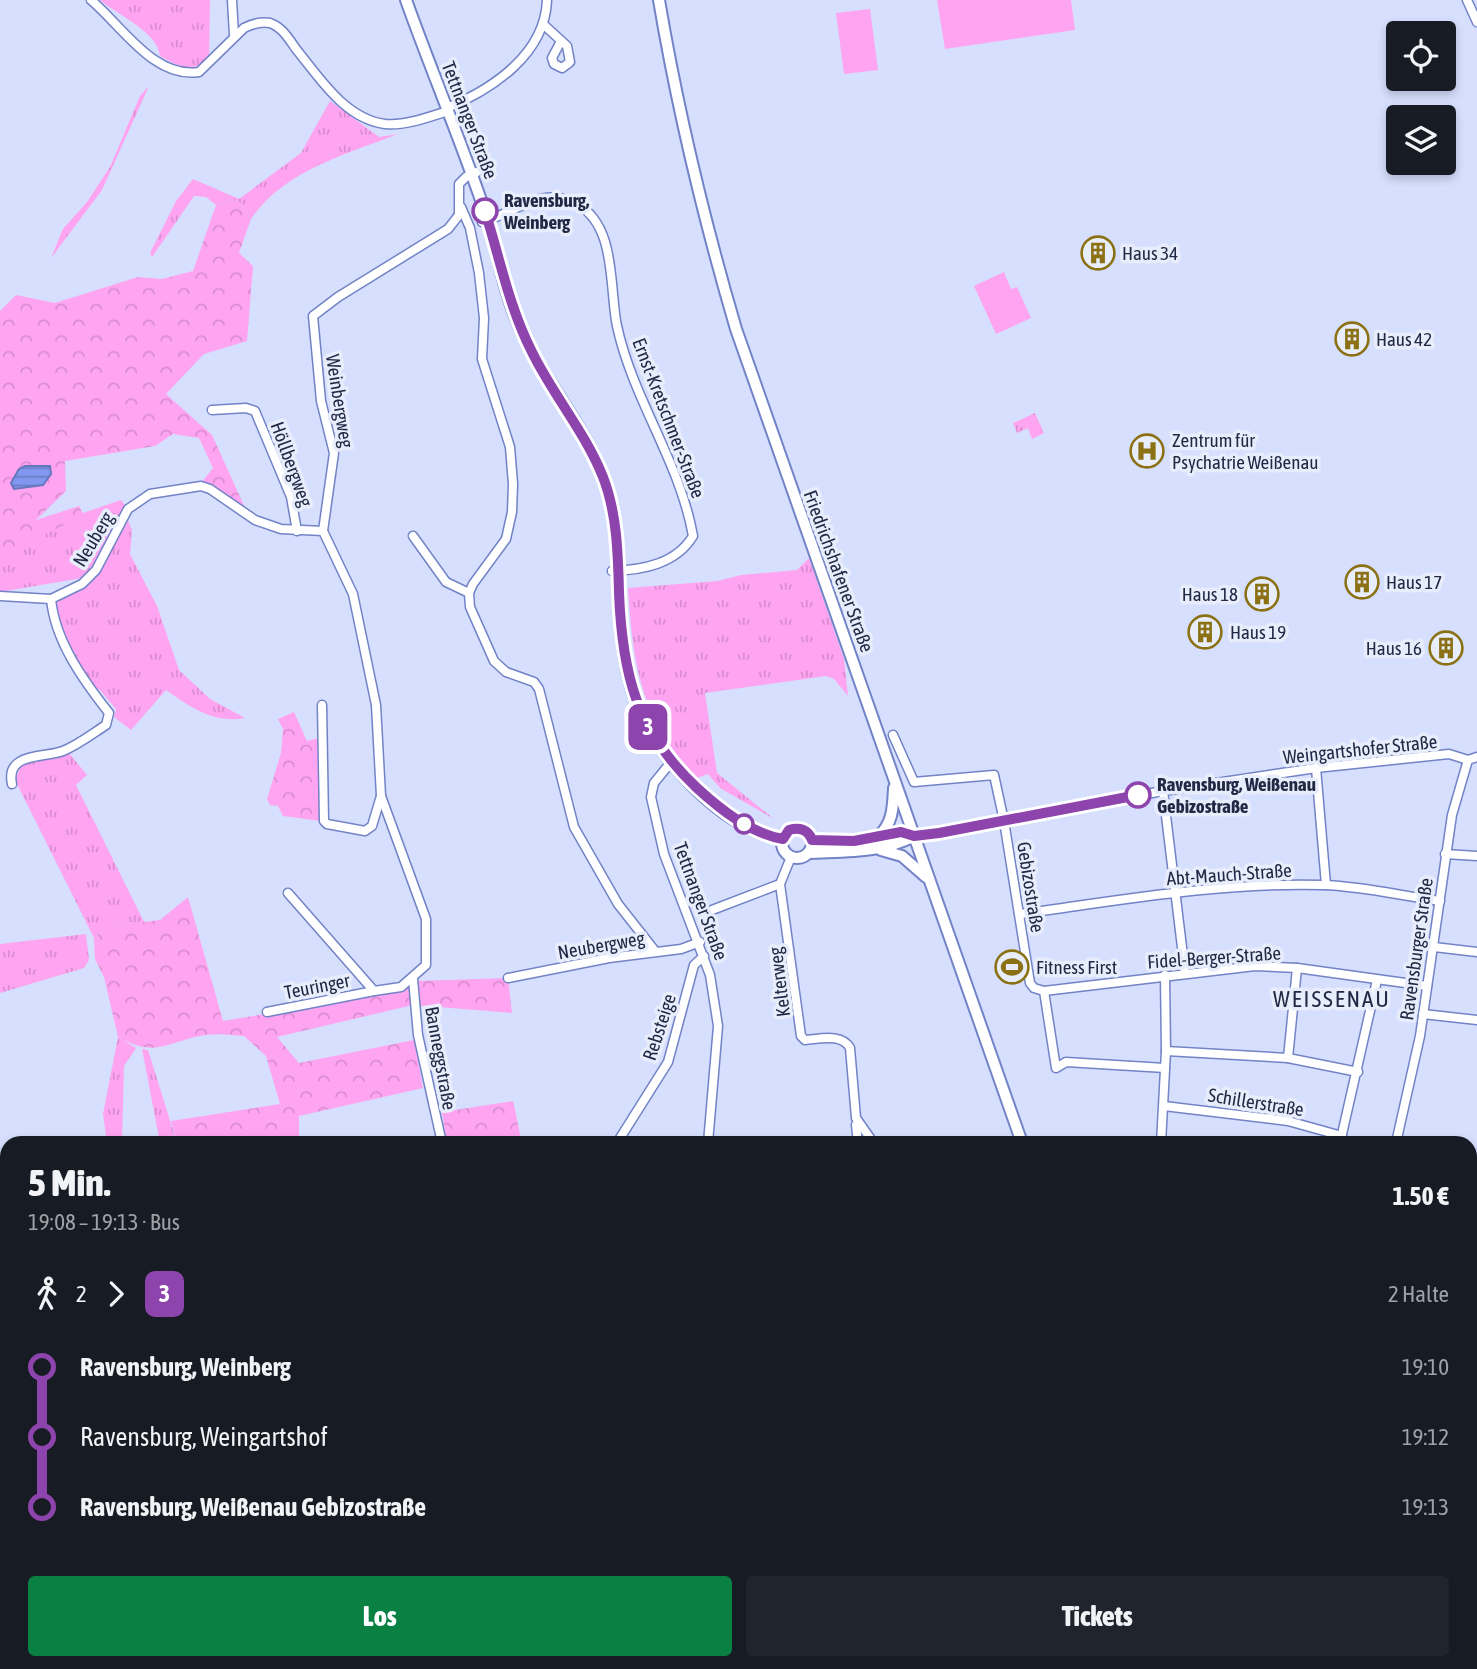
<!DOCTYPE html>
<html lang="de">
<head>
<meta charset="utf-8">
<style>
  body { margin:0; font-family:"Asap Condensed",sans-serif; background:#20242c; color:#f1f3f6; height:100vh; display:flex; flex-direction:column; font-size:26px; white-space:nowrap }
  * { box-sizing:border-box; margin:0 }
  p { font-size:23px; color:#9ea1a6 }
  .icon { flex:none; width:38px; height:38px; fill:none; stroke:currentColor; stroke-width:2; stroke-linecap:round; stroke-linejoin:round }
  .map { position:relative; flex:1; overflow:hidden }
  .details { position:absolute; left:0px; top:1136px; width:1477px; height:534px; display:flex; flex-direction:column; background:#171b24; border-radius:21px 21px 0 0; box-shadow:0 4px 10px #0003 }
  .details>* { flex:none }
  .badge { padding:0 14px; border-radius:10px; font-size:24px; line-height:46px }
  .buttons { position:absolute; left:1386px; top:21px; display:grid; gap:14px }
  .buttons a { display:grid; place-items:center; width:70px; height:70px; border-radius:7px; background:#171b24; box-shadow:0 4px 10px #0003; font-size:35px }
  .map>.badge { position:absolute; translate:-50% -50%; box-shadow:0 0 0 4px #fff }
  .legs { display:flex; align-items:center; gap:10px; height:77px; padding:0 28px; font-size:23px }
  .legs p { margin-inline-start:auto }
  .head { display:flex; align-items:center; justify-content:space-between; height:119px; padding:0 28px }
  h1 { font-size:38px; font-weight:800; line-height:52px }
  .action { display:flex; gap:14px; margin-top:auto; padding:14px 28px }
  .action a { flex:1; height:80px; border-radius:7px; background:#0b8043; color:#fff; font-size:28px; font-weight:800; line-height:80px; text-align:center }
  .action a+a { background:#20242c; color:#f1f3f6 }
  ul { padding:0 28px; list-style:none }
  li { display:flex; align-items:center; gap:24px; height:70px; font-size:26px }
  li i { display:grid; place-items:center; width:10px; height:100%; margin:0 9px; background:currentColor }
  li i::after { content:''; width:18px; height:18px; margin:-9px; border:5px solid; border-radius:50%; background:#171b24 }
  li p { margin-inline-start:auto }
  li:first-child i { background:linear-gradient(#0000 50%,currentColor 0) }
  li:last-child i { background:linear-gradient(currentColor 50%,#0000 0) }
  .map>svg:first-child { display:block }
  .grass { fill:url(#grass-tufts) }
  .forest { fill:url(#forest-crowns) }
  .garden { fill:url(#garden-dots) }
  .pitch { fill:#fea4f1 }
  .water { fill:url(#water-rules); stroke:#6577bd; stroke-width:2 }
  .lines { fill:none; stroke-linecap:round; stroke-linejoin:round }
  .street-casing { stroke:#7283c7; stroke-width:11 }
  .secondary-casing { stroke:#7283c7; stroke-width:14 }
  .street { stroke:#fff; stroke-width:8 }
  .secondary { stroke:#fff; stroke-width:10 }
  .line-1-casing { stroke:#fff; stroke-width:16 }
  .line-1 { stroke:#8e44ad; stroke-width:10 }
  .stop-1-dot { fill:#fff; stroke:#8e44ad; stroke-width:3.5 }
  .labels { text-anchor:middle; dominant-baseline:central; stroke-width:7; stroke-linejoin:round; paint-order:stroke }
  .street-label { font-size:19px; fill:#222945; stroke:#e8edfc }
  .stop-label { font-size:19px; font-weight:bold; fill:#222945; stroke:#e8edfc; text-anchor:start }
  .poi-label { font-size:19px; fill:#222945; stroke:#e8edfc; text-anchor:start }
  .quarter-label { font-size:23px; letter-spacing:2px; fill:#222945; stroke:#e8edfc }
</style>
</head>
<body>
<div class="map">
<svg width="1477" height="1669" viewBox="0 0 1477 1669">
  <defs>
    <pattern id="grass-tufts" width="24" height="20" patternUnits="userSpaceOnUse" patternTransform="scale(1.75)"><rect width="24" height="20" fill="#fea4f1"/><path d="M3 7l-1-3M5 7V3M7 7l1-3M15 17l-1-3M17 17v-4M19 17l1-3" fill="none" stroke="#d98dd0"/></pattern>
    <pattern id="forest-crowns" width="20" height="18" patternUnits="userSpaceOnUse" patternTransform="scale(1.75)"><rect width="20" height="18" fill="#fea4f1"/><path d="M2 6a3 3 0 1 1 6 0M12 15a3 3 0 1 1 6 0" fill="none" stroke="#d98dd0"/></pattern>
    <pattern id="garden-dots" width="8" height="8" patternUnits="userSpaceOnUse" patternTransform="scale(1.75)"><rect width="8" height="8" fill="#fea4f1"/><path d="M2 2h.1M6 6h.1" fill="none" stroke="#d98dd0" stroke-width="1.8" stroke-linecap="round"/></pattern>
    <pattern id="water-rules" width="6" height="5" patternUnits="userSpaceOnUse" patternTransform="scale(1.75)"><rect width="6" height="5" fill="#8298f0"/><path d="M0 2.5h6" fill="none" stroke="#6a7cc4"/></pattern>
  </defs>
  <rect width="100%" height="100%" fill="#d6dffd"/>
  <g class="grass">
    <path d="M100,0h110l-1,59c-18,15 -31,7 -49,-3 -3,-25 -43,-41 -60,-56z"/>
    <polygon points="149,86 102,190 51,258 63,229 87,202 110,167 140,96"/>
    <path d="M330,101l49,36 19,-3c-51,20 -115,37 -147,85l-13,-19 -22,5 -10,-8 -12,-1 -42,61 -2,-4 26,-52 17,-22 46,20 62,-46z"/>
    <polygon points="1035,413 1044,433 1032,439 1028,428 1017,433 1013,423"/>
    <polygon points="121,500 126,506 104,551 82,578 0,592 0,555 83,513"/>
    <path d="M127,518l5,12 -2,24 27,52 22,64 31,29 35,19c-31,6 -55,-11 -79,-28l-35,40 -17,-13 2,-8 -16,-19 -14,-6 -32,-74 6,-13 25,-10 15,-17z"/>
    <path d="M809,558l35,101 4,37 -14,-17 -8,-3 -121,17 12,80 57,46 -54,-31 -12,-14 -11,4c-56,-58 -64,-112 -69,-190l90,-7 23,-6 56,-5z"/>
    <polygon points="69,753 87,775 76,785 144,922 109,926 94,938 15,780 22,764"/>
    <polygon points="86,934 89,960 84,968 0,993 0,944"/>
    <polygon points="118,1037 136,1048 124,1066 122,1143 107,1143 103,1114"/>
    <polygon points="142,1049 148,1050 177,1143 160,1143"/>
    <polygon points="198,1662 244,1663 245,1669 189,1669"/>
    <polygon points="514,1663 571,1663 575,1669 515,1669"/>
  </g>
  <g class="forest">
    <polygon points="238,200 251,219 239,253 253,266 247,341 204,354 166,394 212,435 246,510 202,482 213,468 199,438 173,434 155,446 65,461 66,491 36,520 79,506 84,516 0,555 0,311 16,295 55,303 138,277 162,279 193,271 216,205"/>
    <polygon points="294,712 307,741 319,738 321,821 283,816 278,806 270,805 267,799 281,753 283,729 278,719"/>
    <path d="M188,897l35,124 181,-30 14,-10 90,-3 4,35 -99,-8 -136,32 22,26 115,-23 9,48 -124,28v27h-122l-6,-22 109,-17 -14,-48 -22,-20c-12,-1 -26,-3 -38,-1 -39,6 -50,24 -88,2l-14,-60 -9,-18 -1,-21 15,-12 51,-6z"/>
    <polygon points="513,1101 522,1143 447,1143 442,1112"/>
    <polygon points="571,1663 666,1663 654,1669 575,1669"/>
  </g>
  <polygon class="garden" points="115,1662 198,1662 198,1663 189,1669 108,1669"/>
  <g class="pitch">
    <polygon points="937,0 1071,0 1075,30 945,49"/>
    <polygon points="870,9 878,70 844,74 836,13"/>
    <polygon points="1004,272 1011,289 1017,287 1031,318 996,334 974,286"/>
  </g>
  <polygon class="water" points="25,466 50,466 51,474 43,485 14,489 11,483 19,469"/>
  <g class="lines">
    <defs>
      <g id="street">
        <path d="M91,0c30,25 63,79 108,72l45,-44c8,-4 16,-7 26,-5 12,4 19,16 26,26 23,28 49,70 89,75 20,2 44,-7 63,-13"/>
        <polyline points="232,0 234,35"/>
        <polyline points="1467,0 1477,22"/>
        <polyline points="544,25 567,46 570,62 562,68 554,64 552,58 561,41"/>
        <path d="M447,108c46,-19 98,-54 100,-108"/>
        <polyline points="461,207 470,228 479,273 484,318 482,359 510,447 513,484 512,512 506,539 473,584 469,593 470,607 494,661 506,672 534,682 539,689 574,827 618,904 655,951"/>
        <path d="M482,222c33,-9 60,-37 95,-18 40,22 32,84 40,122 16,74 63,136 76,210 -17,28 -50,34 -81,35"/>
        <polyline points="212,410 246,408 255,411 291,497 297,531"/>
        <polyline points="413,536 446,582 469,593"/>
        <polyline points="0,596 51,599 82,584 96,570 128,509 150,494 201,486 210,489 255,520 281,529 323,531"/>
        <polyline points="322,705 324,821 327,824 365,831 372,826 381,796"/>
        <polyline points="893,735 914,782 994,775 1004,821 1030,983 1034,988 1044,991 1255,966 1297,968 1427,986"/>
        <polyline points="672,761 654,783 651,797 664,854 710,975 718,1026 708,1143"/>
        <polyline points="1316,768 1326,885"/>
        <path d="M12,784c-7,-32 33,-26 51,-33 15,-6 29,-17 43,-26l3,-12c-26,-33 -54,-72 -58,-114"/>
        <polyline points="1163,791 1185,972"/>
        <polyline points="914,836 1163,791 1316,768 1449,754 1468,760 1477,757"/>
        <polyline points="1445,854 1477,856"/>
        <path d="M791,857l-11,27 21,152 4,4c15,-1 37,-7 45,8l6,70 14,20"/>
        <polyline points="288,893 374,991 401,987 426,965 426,919 381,796 376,705 353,594 323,531 334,453 321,401 313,316 338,297 448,229 459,215 459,184 466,177 477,172"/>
        <polyline points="712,910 780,884"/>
        <path d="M1020,914c101,-14 201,-32 303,-29 39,1 79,11 117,16"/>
        <polyline points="1434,947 1477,952"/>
        <polyline points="508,978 609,958 681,949 700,942"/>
        <polyline points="413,979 418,1035 442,1143"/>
        <polyline points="1044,991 1056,1068 1066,1062 1165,1068"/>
        <polyline points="267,1012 374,991"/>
        <polyline points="1423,1014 1477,1020"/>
        <polyline points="1166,1051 1288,1058 1358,1072"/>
        <polyline points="1288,1058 1297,968"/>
        <polyline points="1164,1106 1288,1121 1342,1136"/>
        <polyline points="856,1125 858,1143"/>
        <polyline points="617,1143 668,1062 694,965 704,956"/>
        <polyline points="1161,1143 1166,1051 1165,975"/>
        <polyline points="1340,1143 1377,980"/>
        <polyline points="1396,1143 1420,1036 1452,815 1468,760"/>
        <polyline points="1470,1159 1477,1160"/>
        <polyline points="1470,1199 1477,1203"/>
        <polyline points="1470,1503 1477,1506"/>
        <polyline points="1470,1580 1477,1583"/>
        <polyline points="1470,1616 1477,1617"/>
        <polyline points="1470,1654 1477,1655"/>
        <polyline points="266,1662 271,1669"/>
        <polyline points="381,1662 384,1669"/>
        <polyline points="500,1662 501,1669"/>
        <polyline points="800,1662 803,1669"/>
        <polyline points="973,1662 977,1669"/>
        <polyline points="1055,1662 1057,1669"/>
        <polyline points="1136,1662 1137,1669"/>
        <polyline points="1190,1662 1191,1669"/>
        <polyline points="1280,1669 1281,1662"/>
        <polyline points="1365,1669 1366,1662"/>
      </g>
      <g id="secondary">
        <path d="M406,0c25,70 54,138 78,209 12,35 17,72 31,107 23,61 73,109 92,173 22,74 0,157 36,228 25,51 82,113 140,122"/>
        <path d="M659,0c19,112 45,220 77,329l286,814"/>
        <circle cx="797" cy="843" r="15"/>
        <path d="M878,837c15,-14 15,-29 16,-49"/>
        <polyline points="812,840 854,841 901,832 914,836"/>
        <polyline points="881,850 902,856 926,877"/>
        <path d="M809,853c36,-2 73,0 105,-17"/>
        <polyline points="1470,1383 1477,1388"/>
        <polyline points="1470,1400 1477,1404"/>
      </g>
    </defs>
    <use href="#street" class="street-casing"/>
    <use href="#secondary" class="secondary-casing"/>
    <use href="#street" class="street"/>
    <use href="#secondary" class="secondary"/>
  </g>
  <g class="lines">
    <defs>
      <path id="line-1" d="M485,211c15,48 24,96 47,141 21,43 53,80 71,125 14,36 15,76 16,115 3,81 17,139 78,196 24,22 53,45 86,51l6,-9c10,-3 19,-1 23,10l42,1 47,-9 13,4 25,-3 199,-38"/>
    </defs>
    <use href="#line-1" class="line-1-casing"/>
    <use href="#line-1" class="line-1"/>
  </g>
  <defs>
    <symbol id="building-ring" viewBox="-11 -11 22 22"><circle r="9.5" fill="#e8edfc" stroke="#8b7113" stroke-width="1.5"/><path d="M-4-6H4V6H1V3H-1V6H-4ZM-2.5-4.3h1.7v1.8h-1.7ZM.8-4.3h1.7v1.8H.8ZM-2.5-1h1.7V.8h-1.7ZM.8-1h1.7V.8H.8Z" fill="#8b7113"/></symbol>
    <symbol id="hospital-ring" viewBox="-11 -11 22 22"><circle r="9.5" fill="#e8edfc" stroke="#8b7113" stroke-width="1.5"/><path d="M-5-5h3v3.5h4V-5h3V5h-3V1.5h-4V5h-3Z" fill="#8b7113"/></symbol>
    <symbol id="stadium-ring" viewBox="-11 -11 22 22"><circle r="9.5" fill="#e8edfc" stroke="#8b7113" stroke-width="1.5"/><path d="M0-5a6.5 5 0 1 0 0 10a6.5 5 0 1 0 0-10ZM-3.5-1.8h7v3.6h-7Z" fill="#8b7113"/></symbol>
  </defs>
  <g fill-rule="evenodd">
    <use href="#building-ring" x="1079" y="234" width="38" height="38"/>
    <use href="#building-ring" x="1333" y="320" width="38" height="38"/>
    <use href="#hospital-ring" x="1128" y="432" width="38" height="38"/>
    <use href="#building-ring" x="1343" y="563" width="38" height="38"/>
    <use href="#building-ring" x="1243" y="575" width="38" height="38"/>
    <use href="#building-ring" x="1186" y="613" width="38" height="38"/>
    <use href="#building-ring" x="1427" y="629" width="38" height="38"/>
    <use href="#stadium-ring" x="993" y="948" width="38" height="38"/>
  </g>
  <g class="stop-1-dot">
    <circle cx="485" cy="211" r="12"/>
    <circle cx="1138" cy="795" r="12"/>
    <circle cx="744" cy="824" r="9"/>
  </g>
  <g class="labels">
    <g class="street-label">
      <text transform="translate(470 120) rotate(69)">Tettnanger Straße</text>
      <text transform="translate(340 401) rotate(81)">Weinbergweg</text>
      <text transform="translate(669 418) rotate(69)">Ernst-Kretschmer-Straße</text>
      <text transform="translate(292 464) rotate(70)">Höllbergweg</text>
      <text transform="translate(93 539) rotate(-59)">Neuberg</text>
      <text transform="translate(839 571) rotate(70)">Friedrichshafener Straße</text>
      <text transform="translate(1360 749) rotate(-6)">Weingartshofer Straße</text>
      <text transform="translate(1229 874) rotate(-4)">Abt-Mauch-Straße</text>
      <text transform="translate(1031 887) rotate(81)">Gebizostraße</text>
      <text transform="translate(701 901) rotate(70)">Tettnanger Straße</text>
      <text transform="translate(601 945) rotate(-10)">Neubergweg</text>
      <text transform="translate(1416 949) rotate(-82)">Ravensburger Straße</text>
      <text transform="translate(1214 957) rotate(-4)">Fidel-Berger-Straße</text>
      <text transform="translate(779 982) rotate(-97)">Kelterweg</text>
      <text transform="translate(317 986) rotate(-11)">Teuringer</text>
      <text transform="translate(659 1027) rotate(-72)">Rebsteige</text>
      <text transform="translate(441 1058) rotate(80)">Banneggstraße</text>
      <text transform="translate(1256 1102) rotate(9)">Schillerstraße</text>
    </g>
    <g class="stop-label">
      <text x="504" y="200">Ravensburg,<tspan x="504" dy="22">Weinberg</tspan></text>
      <text x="1157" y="784">Ravensburg, Weißenau<tspan x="1157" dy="22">Gebizostraße</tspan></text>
    </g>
    <g class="poi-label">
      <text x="1122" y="253">Haus 34</text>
      <text x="1376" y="339">Haus 42</text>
      <text x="1172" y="440">Zentrum für<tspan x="1172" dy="22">Psychatrie Weißenau</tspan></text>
      <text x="1386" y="582">Haus 17</text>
      <text x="1238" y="594" text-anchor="end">Haus 18</text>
      <text x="1230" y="632">Haus 19</text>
      <text x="1422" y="648" text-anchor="end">Haus 16</text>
      <text x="1036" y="967">Fitness First</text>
    </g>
    <g class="quarter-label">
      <text x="1332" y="999">WEISSENAU</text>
    </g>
  </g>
</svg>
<div class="buttons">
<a><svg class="icon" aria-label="locate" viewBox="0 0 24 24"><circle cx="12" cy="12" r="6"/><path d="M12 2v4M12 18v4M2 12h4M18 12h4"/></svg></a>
<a><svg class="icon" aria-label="layers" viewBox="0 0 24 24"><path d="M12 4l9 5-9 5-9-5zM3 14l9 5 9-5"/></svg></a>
</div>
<b class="badge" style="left:648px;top:727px;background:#8e44ad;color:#fff">3</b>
<section class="details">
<div class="head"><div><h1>5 Min.</h1><p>19:08 – 19:13 · Bus</p></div><b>1.50 €</b></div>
<div class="legs"><svg class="icon" aria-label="walk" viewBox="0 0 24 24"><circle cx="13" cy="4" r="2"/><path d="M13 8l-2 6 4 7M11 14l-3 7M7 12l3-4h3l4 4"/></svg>2<svg class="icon" aria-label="forward" viewBox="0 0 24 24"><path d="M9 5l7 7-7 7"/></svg><b class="badge" style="background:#8e44ad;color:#fff">3</b><p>2 Halte</p></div>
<ul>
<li><i style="color:#8e44ad"></i><b>Ravensburg, Weinberg</b><p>19:10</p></li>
<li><i style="color:#8e44ad"></i><span>Ravensburg, Weingartshof</span><p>19:12</p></li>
<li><i style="color:#8e44ad"></i><b>Ravensburg, Weißenau Gebizostraße</b><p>19:13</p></li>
</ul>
<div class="action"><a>Los</a><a>Tickets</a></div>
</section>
</div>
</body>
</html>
